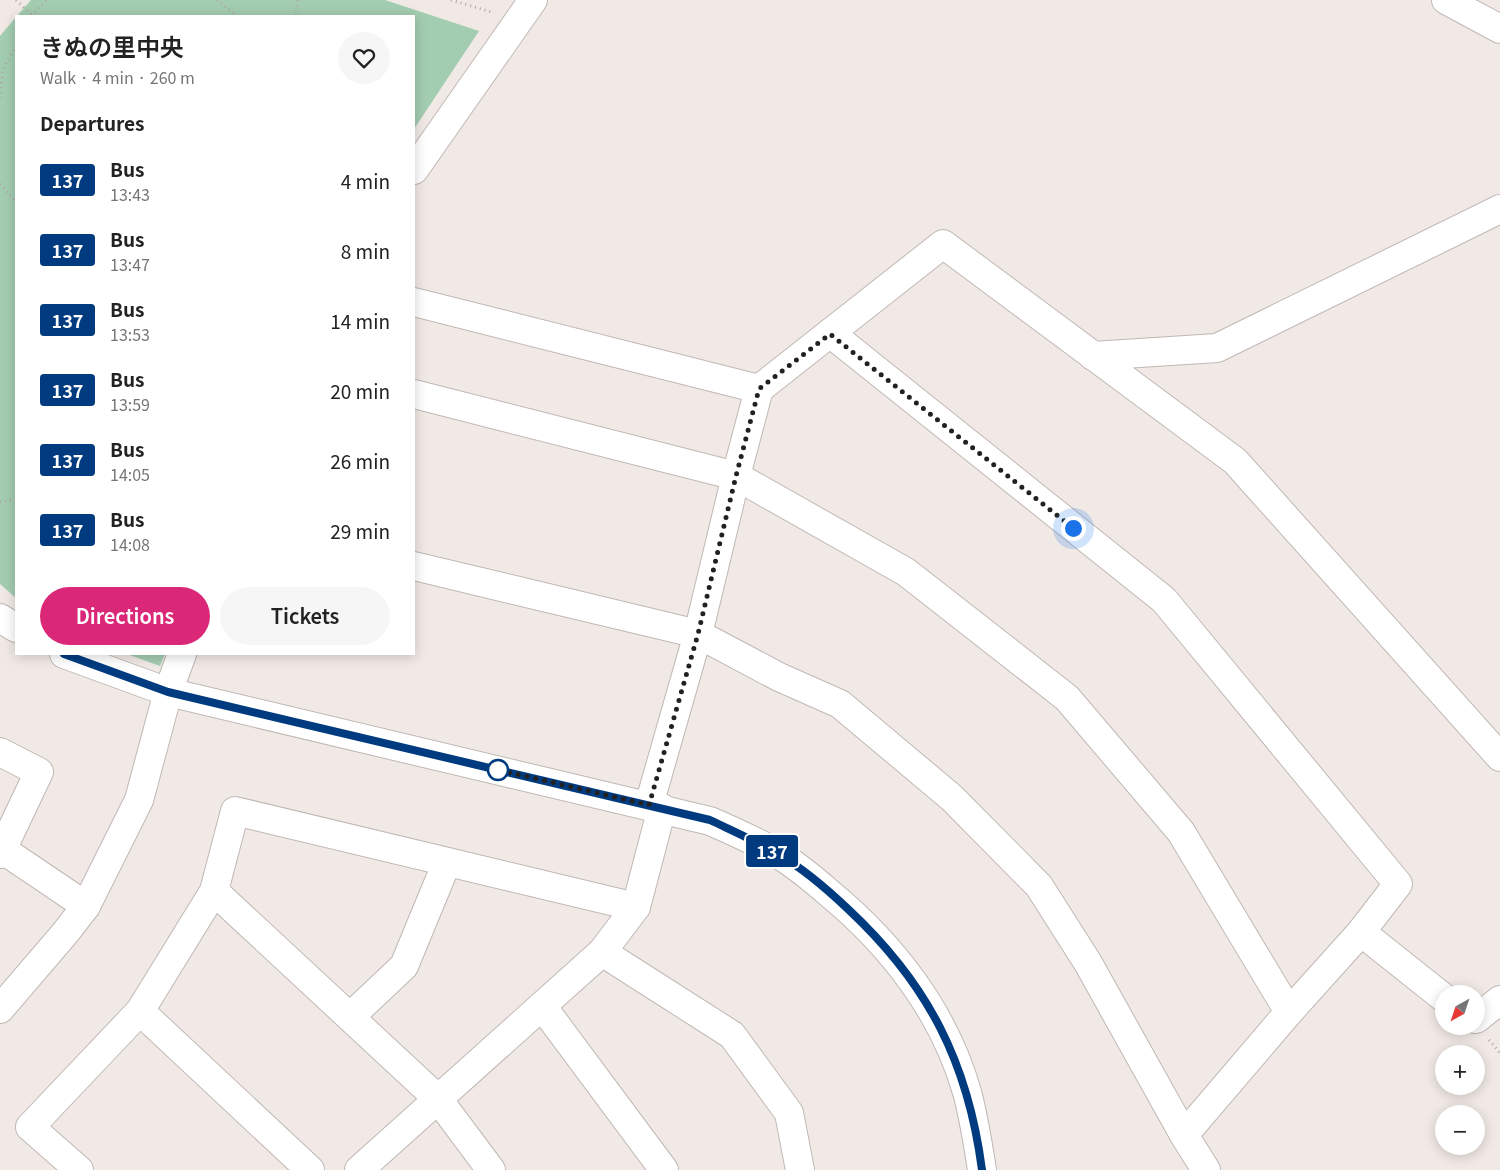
<!DOCTYPE html>
<html lang="en">
<head>
<meta charset="utf-8">
<style>
  body { margin:0; font-family:Georgia,"Noto Sans JP",serif; background:#f6f6f6; color:#222; height:100vh; display:flex; flex-direction:column; font-size:19px; white-space:nowrap }
  * { box-sizing:border-box; margin:0 }
  p { font-size:16px; color:#767676 }
  .icon { flex:none; width:28px; height:28px; fill:none; stroke:currentColor; stroke-width:2; stroke-linecap:round; stroke-linejoin:round }
  .map { position:relative; flex:1; overflow:hidden }
  .drawer { position:absolute; left:15px; top:15px; width:400px; height:640px; display:flex; flex-direction:column; background:#fff; border-radius:0px; box-shadow:0 2px 12px #0003 }
  .drawer>* { flex:none }
  .badge { padding:0 10px; border-radius:4px; font-size:18px; line-height:32px }
  .needle { width:32px; rotate:220deg }
  .tools { position:absolute; left:1435px; top:985px; display:grid; gap:10px }
  .tools a { display:grid; place-items:center; width:50px; height:50px; border-radius:50%; background:#fff; box-shadow:0 2px 12px #0003; font-size:25px }
  .you { position:absolute; width:25px; height:25px; margin:-12px; border:4px solid #fff; border-radius:50%; background:#1a73e8; box-shadow:0 0 0 8px #1a73e833 }
  .map>.badge { position:absolute; translate:-50% -50%; box-shadow:0 0 0 2px #fff }
  h2 { padding:0 25px; font-size:19px; line-height:45px }
  .round { display:grid; place-items:center; flex:none; width:52px; height:52px; border-radius:26px; background:#f6f6f6 }
  .headline { display:flex; align-items:center; justify-content:space-between; height:85px; padding:0 25px }
  h1 { font-size:24px; font-weight:600; line-height:38px }
  .button { display:flex; gap:10px; margin-top:auto; padding:10px 25px }
  .button a { flex:1; height:58px; border-radius:30px; background:#db2777; color:#fff; font-size:20px; font-weight:600; line-height:58px; text-align:center }
  .button a+a { background:#f6f6f6; color:#222 }
  ul { padding:0; list-style:none }
  li { display:flex; align-items:center; gap:15px; height:70px; padding:0 25px }
  li div { flex:1 }
  li b { display:block; font-size:19px }
  li em { font-style:normal }
  li .badge { min-width:55px; font-weight:700; text-align:center }
  .map>svg:first-child { display:block }
  .green { fill:#a3cdb1 }
  .lines { fill:none; stroke-linecap:round; stroke-linejoin:round }
  .minor-casing { stroke:#c0b8b4; stroke-width:30 }
  .path { stroke:#afa9a6; stroke-width:3; stroke-dasharray:1 4; stroke-linecap:butt }
  .minor { stroke:#fff; stroke-width:28 }
  .line-casing { stroke:#fff; stroke-width:11 }
  .line { stroke:#003b80; stroke-width:8 }
  .walk { stroke:#23211f; stroke-width:5; stroke-dasharray:0 9 }
  .stop-dot { fill:#fff; stroke:#003b80; stroke-width:2.5 }
</style>
</head>
<body>
<div class="map">
<svg width="1500" height="1170" viewBox="0 0 1500 1170">
  <rect width="100%" height="100%" fill="#f1e9e5"/>
  <g class="green">
    <polygon points="31,0 385,0 479,31 414,129 414,16 17,16"/>
    <polygon points="16,17 16,598 0,584 0,36"/>
    <polygon points="127,654 165,654 160,666"/>
  </g>
  <g class="lines">
    <defs>
      <g id="minor">
        <polyline points="1446,0 1500,29"/>
        <polyline points="414,170 533,0"/>
        <polyline points="414,302 759,389 943,244 1235,461 1500,757"/>
        <polyline points="830,333 1164,600 1398,884 1361,932"/>
        <polyline points="1093,356 1217,348 1500,209"/>
        <polyline points="414,394 736,476 906,572 1067,698 1181,832 1289,1012"/>
        <polyline points="414,566 698,634 779,677 840,704 952,798 1039,886 1088,963 1184,1135"/>
        <polyline points="0,618 16,628"/>
        <path d="M64,654l104,38 542,129c23,10 46,20 68,33 18,11 35,25 51,39 63,52 115,119 138,199 7,26 11,52 15,78"/>
        <polyline points="0,752 39,772 0,854"/>
        <polyline points="649,805 698,634 736,476 759,389"/>
        <polyline points="3,850 86,906"/>
        <polyline points="214,891 438,1099 491,1170"/>
        <polyline points="602,952 732,1035 789,1113 800,1170"/>
        <polyline points="542,1006 664,1170"/>
        <polyline points="0,1009 66,932 86,906 139,800 168,692 182,654"/>
        <polyline points="140,1011 310,1170"/>
        <polyline points="350,1017 404,966 447,862"/>
        <polyline points="1476,1019 1500,1000"/>
        <polyline points="79,1170 30,1127 140,1011 214,891 235,811 636,907"/>
        <polyline points="359,1170 602,952 636,907 662,808"/>
        <polyline points="1206,1170 1184,1135 1289,1012 1361,932 1444,998"/>
      </g>
    </defs>
    <use href="#minor" class="minor-casing"/>
    <g class="path">
      <polyline points="16,0 33,16"/>
      <polyline points="217,0 237,16"/>
      <polyline points="451,0 491,12"/>
      <polyline points="32,16 46,0"/>
      <polyline points="295,16 298,0"/>
      <polyline points="0,98 3,69 16,46"/>
      <polyline points="0,184 16,202"/>
      <polyline points="0,502 16,499"/>
      <polyline points="1489,1040 1500,1053"/>
    </g>
    <use href="#minor" class="minor"/>
  </g>
  <g class="lines">
    <defs>
      <path id="line" d="M64,654l104,38 542,128c23,11 46,21 68,34 26,15 49,35 71,56 79,74 119,152 133,260"/>
    </defs>
    <use href="#line" class="line-casing"/>
    <use href="#line" class="line"/>
    <polyline class="walk" points="498,770 495,769 649,805 698,634 736,476 759,389 830,334 1073,528"/>
  </g>
  <circle class="stop-dot" cx="498" cy="770" r="10"/>
</svg>
<div class="tools">
<a><svg class="needle" viewBox="-14 -14 28 28"><path d="M0-13l5 13h-10z" fill="#e53935"/><path d="M0 13l5-13h-10z" fill="#767676"/></svg></a>
<a>+</a>
<a>−</a>
</div>
<div class="you" style="left:1073px;top:528px"></div>
<b class="badge" style="left:772px;top:851px;background:#003b80;color:#fff">137</b>
<section class="drawer">
<div class="headline"><div><h1>きぬの里中央</h1><p>Walk · 4 min · 260 m</p></div><a class="round"><svg class="icon" aria-label="heart" viewBox="0 0 24 24"><path d="M12 20l-8-8c-3-5 5-10 8-4 3-6 11-1 8 4z"/></svg></a></div>
<h2>Departures</h2>
<ul>
<li><span class="badge" style="background:#003b80;color:#fff">137</span><div><b>Bus</b><p>13:43</p></div><em>4 min</em></li>
<li><span class="badge" style="background:#003b80;color:#fff">137</span><div><b>Bus</b><p>13:47</p></div><em>8 min</em></li>
<li><span class="badge" style="background:#003b80;color:#fff">137</span><div><b>Bus</b><p>13:53</p></div><em>14 min</em></li>
<li><span class="badge" style="background:#003b80;color:#fff">137</span><div><b>Bus</b><p>13:59</p></div><em>20 min</em></li>
<li><span class="badge" style="background:#003b80;color:#fff">137</span><div><b>Bus</b><p>14:05</p></div><em>26 min</em></li>
<li><span class="badge" style="background:#003b80;color:#fff">137</span><div><b>Bus</b><p>14:08</p></div><em>29 min</em></li>
</ul>
<div class="button"><a>Directions</a><a>Tickets</a></div>
</section>
</div>
</body>
</html>
